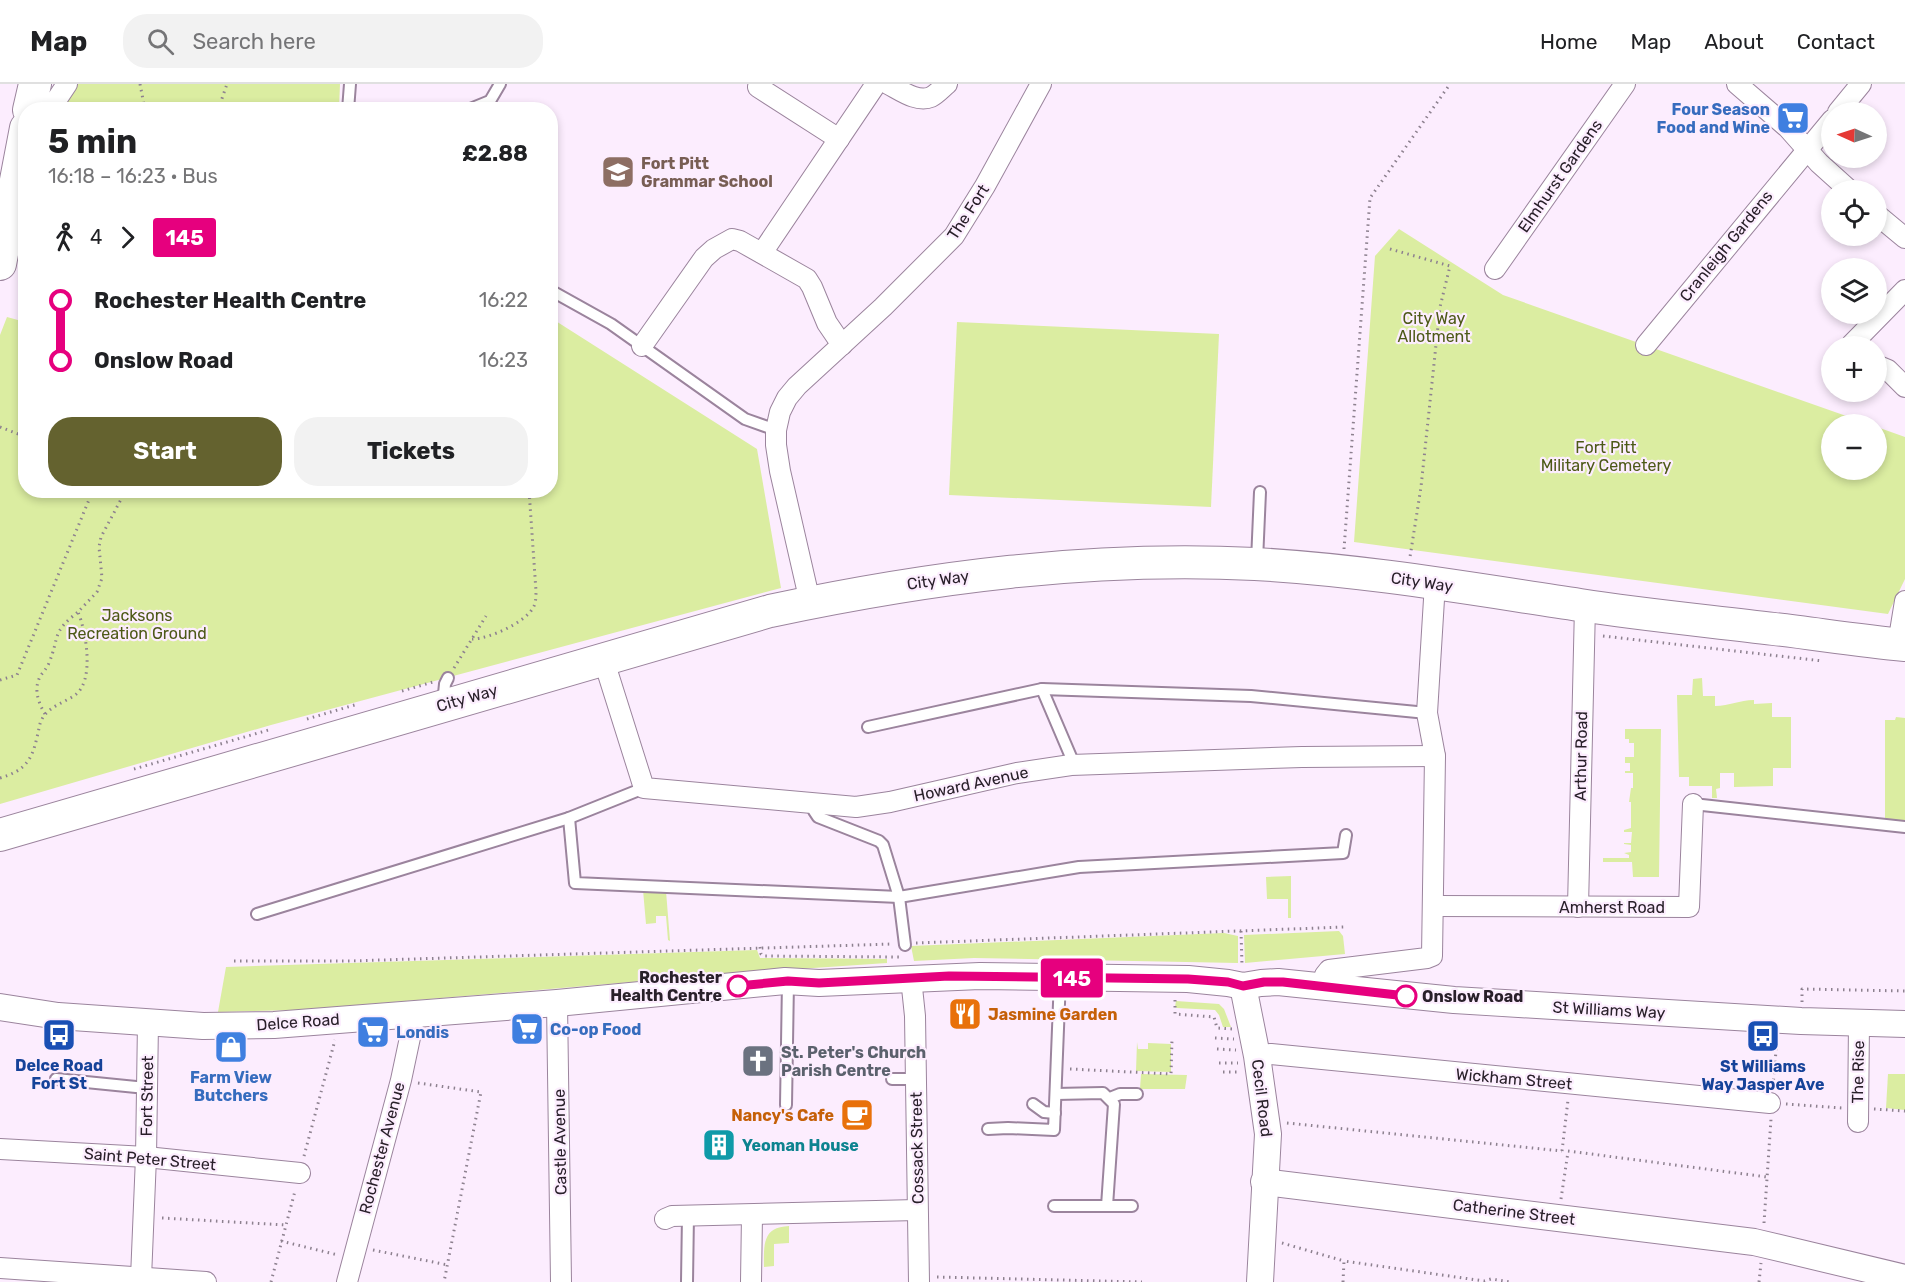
<!DOCTYPE html>
<html lang="en">
<head>
<meta charset="utf-8">
<style>
  body { margin:0; font-family:Rubik,sans-serif; background:#f2f2f2; color:#202124; height:100vh; display:flex; flex-direction:column; font-size:22px; white-space:nowrap }
  * { box-sizing:border-box; margin:0 }
  p { font-size:20px; color:#757577 }
  .icon { flex:none; width:33px; height:33px; fill:none; stroke:currentColor; stroke-width:2; stroke-linecap:round; stroke-linejoin:round }
  .map { position:relative; flex:1; overflow:hidden }
  .side { position:absolute; left:18px; top:18px; width:540px; height:396px; display:flex; flex-direction:column; background:#fff; border-radius:24px; box-shadow:0 3px 9px #0003 }
  .side>* { flex:none }
  .badge { padding:0 12px; border-radius:4px; font-size:21px; line-height:39px }
  .needle { width:39px; rotate:273deg }
  .controls { position:absolute; left:1821px; top:18px; display:grid; gap:12px }
  .controls a { display:grid; place-items:center; width:66px; height:66px; border-radius:50%; background:#fff; box-shadow:0 3px 9px #0003; font-size:30px }
  .map>.badge { position:absolute; translate:-50% -50%; box-shadow:0 0 0 3px #fff }
  .legs { display:flex; align-items:center; gap:9px; height:66px; padding:0 30px; font-size:20px }
  .legs p { margin-inline-start:auto }
  .overview { display:flex; align-items:center; justify-content:space-between; height:102px; padding:0 30px }
  h1 { font-size:33px; font-weight:700; line-height:45px }
  .action { display:flex; gap:12px; margin-top:auto; padding:12px 30px }
  .action a { flex:1; height:69px; border-radius:24px; background:#64622f; color:#fff; font-size:24px; font-weight:700; line-height:69px; text-align:center }
  .action a+a { background:#f2f2f2; color:#202124 }
  ul { padding:0 30px; list-style:none }
  li { display:flex; align-items:center; gap:21px; height:60px; font-size:22px }
  li i { display:grid; place-items:center; width:9px; height:100%; margin:0 8px; background:currentColor }
  li i::after { content:''; width:15px; height:15px; margin:-8px; border:4px solid; border-radius:50%; background:#fff }
  li p { margin-inline-start:auto }
  li:first-child i { background:linear-gradient(#0000 50%,currentColor 0) }
  li:last-child i { background:linear-gradient(currentColor 50%,#0000 0) }
  header { display:flex; align-items:center; gap:36px; box-sizing:border-box; height:84px; padding:0 30px; background:#fff; border-bottom:2px solid #e0e0e0 }
  header strong { font-size:28px }
  nav { display:flex; gap:33px; margin-inline-start:auto; font-size:21px }
  .search { width:420px; height:54px; background:#f2f2f2; display:flex; align-items:center; gap:15px; box-sizing:border-box; padding:0 21px; border-radius:24px; color:#757577; font-size:22px }
  .map>svg:first-child { display:block }
  .green { fill:#dbeda1 }
  .lines { fill:none; stroke-linecap:round; stroke-linejoin:round }
  .service-casing { stroke:#9b849d; stroke-width:14 }
  .minor-casing { stroke:#9b849d; stroke-width:22 }
  .tertiary-casing { stroke:#9b849d; stroke-width:28 }
  .primary-casing { stroke:#9b849d; stroke-width:34 }
  .path { stroke:#8d818f; stroke-width:3; stroke-dasharray:1.5 4.5; stroke-linecap:butt }
  .service { stroke:#fff; stroke-width:10 }
  .minor { stroke:#fff; stroke-width:20 }
  .tertiary { stroke:#fff; stroke-width:26 }
  .primary { stroke:#fff; stroke-width:32 }
  .line-1-casing { stroke:#fff; stroke-width:14 }
  .line-1 { stroke:#e6007e; stroke-width:9 }
  .stop-1-dot { fill:#fff; stroke:#e6007e; stroke-width:3 }
  .labels { text-anchor:middle; dominant-baseline:central; stroke-width:4.5; stroke-linejoin:round; paint-order:stroke }
  .shop-label { font-size:16px; font-weight:bold; fill:#366cbe; stroke:#fcedfe; text-anchor:start }
  .education-label { font-size:16px; font-weight:bold; fill:#785e54; stroke:#fcedfe; text-anchor:start }
  .street-label { font-size:16px; fill:#29202a; stroke:#fcedfe }
  .park-label { font-size:16px; fill:#4d5917; stroke:#fcedfe }
  .stop-label { font-size:16px; font-weight:bold; fill:#29202a; stroke:#fcedfe; text-anchor:end }
  .food-label { font-size:16px; font-weight:bold; fill:#c56008; stroke:#fcedfe; text-anchor:start }
  .worship-label { font-size:16px; font-weight:bold; fill:#5b616d; stroke:#fcedfe; text-anchor:start }
  .transit-label { font-size:16px; font-weight:bold; fill:#164399; stroke:#fcedfe }
  .culture-label { font-size:16px; font-weight:bold; fill:#0d838f; stroke:#fcedfe; text-anchor:start }
</style>
</head>
<body>
<header>
<strong>Map</strong>
<div class="search"><svg class="icon" aria-label="search" viewBox="0 0 24 24"><circle cx="10" cy="10" r="6"/><path d="M15 15l6 6"/></svg>Search here</div>
<nav><a>Home</a><a>Map</a><a>About</a><a>Contact</a></nav>
</header>
<div class="map">
<svg width="1905" height="1198" viewBox="0 0 1905 1198">
  <rect width="100%" height="100%" fill="#fcedfe"/>
  <g class="green">
    <polygon points="69,0 340,0 339,25 50,26"/>
    <polygon points="1399,145 1503,211 1869,340 1832,340 1832,386 1876,386 1877,343 1905,353 1905,495 1888,530 1354,458 1375,172"/>
    <polygon points="7,233 25,238 26,406 550,406 551,234 757,365 781,504 271,641 0,720 0,251"/>
    <polygon points="957,238 1219,250 1211,423 949,411"/>
    <path d="M1702,594l1,18h12v10c15,0 24,-6 39,-6v4l18,-1v14h19v51h-18v18l-39,1v-14h-14v15l-4,1 1,9h-5v-12h-23v-9h-10l-2,-82h15l1,-16z"/>
    <polygon points="1896,633 1905,634 1905,738 1885,736 1885,636 1895,636"/>
    <polygon points="1625,645 1661,645 1659,793 1633,793 1632,778 1603,778 1603,774 1629,774 1629,771 1624,769 1631,768 1631,761 1624,760 1624,759 1631,759 1632,748 1624,748 1624,746 1631,744 1631,718 1629,718 1631,704 1633,704 1633,689 1625,689 1625,687 1630,687 1630,679 1625,679 1625,673 1634,673 1634,659 1629,659 1629,655 1625,655"/>
    <polygon points="1291,792 1291,834 1288,834 1288,815 1267,815 1266,793"/>
    <polygon points="643,806 666,807 670,857 668,856 666,832 656,832 656,839 646,840"/>
    <polygon points="1339,847 1343,852 1345,870 1245,879 1244,851"/>
    <polygon points="1224,849 1238,852 1238,879 974,874 914,877 911,862"/>
    <polygon points="757,866 760,874 892,875 887,875 887,879 739,889 298,926 218,928 226,883"/>
    <polygon points="1176,917 1219,920 1224,925 1231,943 1223,943 1219,931 1215,926 1177,924 1175,923"/>
    <polygon points="1137,958 1138,965 1148,965 1148,959 1171,960 1171,988 1136,987"/>
    <polygon points="1141,990 1187,991 1185,1005 1140,1005"/>
    <polygon points="1888,990 1905,990 1905,1026 1886,1024"/>
    <path d="M789,1142v17l-15,1v22l-10,1c0,-22 -2,-40 25,-41z"/>
  </g>
  <g class="lines">
    <defs>
      <g id="service">
        <polyline points="348,26 350,0"/>
        <polyline points="468,26 490,17 500,0"/>
        <polyline points="550,206 611,240 745,335 776,346"/>
        <polyline points="1257,477 1260,408"/>
        <polyline points="1042,605 1074,680"/>
        <polyline points="443,620 445,600 448,594"/>
        <polyline points="868,643 1042,605 1251,612 1427,629"/>
        <polyline points="1693,720 1905,743"/>
        <polyline points="814,721 814,727 818,733 879,757 883,761 899,813 905,861"/>
        <polyline points="569,734 575,799 899,813 1079,783 1343,769 1346,751"/>
        <polyline points="257,830 569,734 644,704"/>
        <polyline points="56,995 146,1004"/>
        <polyline points="892,995 916,995"/>
        <polyline points="1056,1010 1103,1009 1114,1020 1107,1122"/>
        <polyline points="1110,1014 1120,1010 1137,1010"/>
        <polyline points="1033,1020 1044,1028 1055,1029"/>
        <polyline points="786,1021 788,898"/>
        <polyline points="988,1045 1008,1044 1054,1046 1060,894"/>
        <polyline points="1054,1122 1132,1122"/>
        <polyline points="687,1198 688,1131"/>
      </g>
      <g id="minor">
        <path d="M888,0c12,6 29,19 43,13 6,-3 11,-9 16,-13"/>
        <polyline points="1737,0 1788,44 1819,79 1849,106"/>
        <polyline points="758,3 839,55"/>
        <polyline points="41,26 57,15 67,0"/>
        <polyline points="1838,28 1861,0"/>
        <polyline points="1876,130 1905,154"/>
        <polyline points="762,169 876,0"/>
        <polyline points="1495,185 1625,0"/>
        <polyline points="1646,261 1832,36"/>
        <polyline points="642,262 704,174 714,165 732,155 740,157 807,195 812,203 827,239 842,261"/>
        <polyline points="1855,262 1852,260 1905,206"/>
        <polyline points="1876,281 1888,286 1905,303"/>
        <polyline points="810,518 780,387 776,361 776,346 780,328 787,314 797,302 883,223 954,152 985,102 1041,0"/>
        <polyline points="1898,560 1905,517"/>
        <polyline points="603,574 644,704 856,723 890,718 1017,689 1071,681 1302,673 1435,672"/>
        <polyline points="1433,822 1689,823 1693,720"/>
        <polyline points="1578,823 1585,522"/>
        <polyline points="911,894 915,932 919,1198"/>
        <polyline points="1322,903 1325,891 1329,886 1427,874 1432,872 1435,672 1427,629 1435,499"/>
        <polyline points="557,919 561,1198"/>
        <polyline points="1257,972 1271,970 1770,1019"/>
        <polyline points="1858,1038 1859,939"/>
        <polyline points="0,1065 146,1073 300,1089"/>
        <polyline points="665,1135 672,1132 917,1126"/>
        <polyline points="0,1184 206,1198"/>
        <polyline points="141,1194 146,1073 148,938"/>
        <polyline points="347,1198 401,996 415,930"/>
        <polyline points="751,1198 752,1131"/>
      </g>
      <g id="tertiary">
        <polyline points="1243,902 1257,972 1268,1050 1260,1198"/>
        <polyline points="0,923 58,932 203,942 274,941 557,919 785,897 819,899 980,892 1188,895 1228,899 1243,902 1261,899 1278,898 1454,916 1801,937 1905,940"/>
        <polyline points="1264,1098 1754,1158 1905,1194"/>
      </g>
      <g id="primary">
        <polyline points="29,26 35,0"/>
        <polyline points="0,180 26,44"/>
        <path d="M0,751l770,-224c160,-34 321,-55 485,-47 109,6 217,25 325,41 64,10 129,16 194,24 43,5 87,12 131,16"/>
      </g>
    </defs>
    <use href="#service" class="service-casing"/>
    <use href="#minor" class="minor-casing"/>
    <use href="#tertiary" class="tertiary-casing"/>
    <use href="#primary" class="primary-casing"/>
    <g class="path">
      <polyline points="140,0 145,26"/>
      <polyline points="218,26 227,0"/>
      <polyline points="1390,165 1450,182 1440,223 1421,403 1410,473"/>
      <polyline points="0,343 26,353"/>
      <polyline points="1344,465 1370,114 1450,0"/>
      <polyline points="1603,552 1823,577"/>
      <path d="M472,555c17,0 55,-17 62,-33 2,-5 2,-10 2,-15l-7,-101"/>
      <polyline points="454,584 486,532"/>
      <polyline points="0,596 17,591 93,406"/>
      <polyline points="402,607 433,598"/>
      <path d="M45,630c-7,-12 -12,-26 -4,-39 3,-4 6,-7 8,-12 11,-27 2,-30 29,-51"/>
      <polyline points="307,635 358,620"/>
      <polyline points="134,685 272,645"/>
      <path d="M0,694c24,-7 32,-17 37,-41 2,-6 2,-13 5,-18 7,-13 22,-16 33,-24 20,-14 11,-64 3,-83l19,-20 5,-14 -3,-31 2,-10 25,-47"/>
      <polyline points="1241,847 1242,881"/>
      <polyline points="916,859 1345,843"/>
      <polyline points="760,863 761,870 764,872 900,873"/>
      <polyline points="234,877 350,877 892,860"/>
      <polyline points="1175,916 1175,930 1214,933 1217,944 1233,945"/>
      <polyline points="1802,918 1802,905 1905,907"/>
      <polyline points="1215,954 1234,955"/>
      <polyline points="1217,965 1236,966"/>
      <polyline points="1219,979 1238,979"/>
      <polyline points="1070,985 1171,990 1172,955"/>
      <polyline points="1223,988 1239,988"/>
      <polyline points="418,999 481,1008 444,1198"/>
      <polyline points="1773,1002 1777,955"/>
      <polyline points="1786,1020 1842,1024"/>
      <polyline points="1874,1025 1905,1027"/>
      <polyline points="1287,1039 1562,1067"/>
      <polyline points="1562,1067 1568,1016"/>
      <polyline points="1568,1067 1767,1093"/>
      <polyline points="304,1072 335,956"/>
      <polyline points="1561,1115 1568,1068"/>
      <polyline points="162,1134 286,1141"/>
      <polyline points="1764,1139 1771,1035"/>
      <polyline points="281,1157 338,1171"/>
      <polyline points="1282,1159 1344,1177"/>
      <polyline points="373,1166 448,1181"/>
      <polyline points="937,1193 1142,1198"/>
      <polyline points="271,1198 295,1107"/>
      <polyline points="1343,1198 1344,1177 1484,1197 1491,1195 1511,1198"/>
      <polyline points="1759,1198 1761,1179"/>
    </g>
    <use href="#service" class="service"/>
    <use href="#minor" class="minor"/>
    <use href="#tertiary" class="tertiary"/>
    <use href="#primary" class="primary"/>
  </g>
  <g class="lines">
    <defs>
      <polyline id="line-1" points="738,902 788,897 819,899 949,892 1188,895 1228,898 1243,902 1264,898 1283,898 1406,912"/>
    </defs>
    <use href="#line-1" class="line-1-casing"/>
    <use href="#line-1" class="line-1"/>
  </g>
  <defs>
    <symbol id="supermarket-square" viewBox="-11 -11 22 22"><rect x="-9" y="-9" width="18" height="18" rx="4" fill="#3f7fe0" stroke="#fcedfe"/><path d="M-6-5.5h2.5l.6 2H6L4.5 2H-2.5L-4.4-4H-6ZM-1.5 3.2a1.3 1.3 0 1 0 .1 0ZM3 3.2a1.3 1.3 0 1 0 .1 0Z" fill="#fff"/></symbol>
    <symbol id="school-square" viewBox="-11 -11 22 22"><rect x="-9" y="-9" width="18" height="18" rx="4" fill="#8d6e63" stroke="#fcedfe"/><path d="M0-5L7-2L0 1L-7-2ZM-4 1L0 2.5L4 1V4Q0 6-4 4Z" fill="#fff"/></symbol>
    <symbol id="restaurant-square" viewBox="-11 -11 22 22"><rect x="-9" y="-9" width="18" height="18" rx="4" fill="#e8710a" stroke="#fcedfe"/><path d="M-5-6h1v4h1v-4h1v4h1v-4h1v5L-1.5 .5V6h-2V.5L-5-1ZM5-6V6H3V1.5H1.5Q1.5-4 5-6Z" fill="#fff"/></symbol>
    <symbol id="bus-square" viewBox="-11 -11 22 22"><rect x="-9" y="-9" width="18" height="18" rx="4" fill="#1a4fb4" stroke="#fcedfe"/><path d="M-5-6H5V4H4V6H2V4H-2V6H-4V4H-5ZM-3.5-4V0h7V-4ZM-3.5 1.2v1.5H-2V1.2ZM2 1.2v1.5H3.5V1.2Z" fill="#fff"/></symbol>
    <symbol id="shop-square" viewBox="-11 -11 22 22"><rect x="-9" y="-9" width="18" height="18" rx="4" fill="#3f7fe0" stroke="#fcedfe"/><path d="M-5-2.5h2.3a2.7 3.5 0 0 1 5.4 0H5L5.5 6h-11ZM-1.5-2.5h3a1.5 2.3 0 0 0-3 0Z" fill="#fff"/></symbol>
    <symbol id="church-square" viewBox="-11 -11 22 22"><rect x="-9" y="-9" width="18" height="18" rx="4" fill="#6b7280" stroke="#fcedfe"/><path d="M-1.2-6h2.4v3.5h3.3v2.4h-3.3V6h-2.4V-.1h-3.3v-2.4h3.3Z" fill="#fff"/></symbol>
    <symbol id="cafe-square" viewBox="-11 -11 22 22"><rect x="-9" y="-9" width="18" height="18" rx="4" fill="#e8710a" stroke="#fcedfe"/><path d="M-5.5-4.5H6V0H3Q3 3.5 0 3.5H-2.5Q-5.5 3.5-5.5 0ZM3-3.2v2h1.7v-2ZM-6 4.5H4V6H-6Z" fill="#fff"/></symbol>
    <symbol id="building-square" viewBox="-11 -11 22 22"><rect x="-9" y="-9" width="18" height="18" rx="4" fill="#0f9aa8" stroke="#fcedfe"/><path d="M-4-6H4V6H1V3H-1V6H-4ZM-2.5-4.3h1.7v1.8h-1.7ZM.8-4.3h1.7v1.8H.8ZM-2.5-1h1.7V.8h-1.7ZM.8-1h1.7V.8H.8Z" fill="#fff"/></symbol>
  </defs>
  <g fill-rule="evenodd">
    <use href="#supermarket-square" x="1774" y="15" width="38" height="38"/>
    <use href="#school-square" x="599" y="69" width="38" height="38"/>
    <use href="#restaurant-square" x="946" y="911" width="38" height="38"/>
    <use href="#supermarket-square" x="508" y="926" width="38" height="38"/>
    <use href="#supermarket-square" x="354" y="929" width="38" height="38"/>
    <use href="#bus-square" x="40" y="932" width="38" height="38"/>
    <use href="#bus-square" x="1744" y="933" width="38" height="38"/>
    <use href="#shop-square" x="212" y="944" width="38" height="38"/>
    <use href="#church-square" x="739" y="958" width="38" height="38"/>
    <use href="#cafe-square" x="838" y="1012" width="38" height="38"/>
    <use href="#building-square" x="700" y="1042" width="38" height="38"/>
  </g>
  <g class="stop-1-dot">
    <circle cx="738" cy="902" r="10"/>
    <circle cx="1406" cy="912" r="10"/>
  </g>
  <g class="labels">
    <g class="shop-label">
      <text x="1770" y="25" text-anchor="end">Four Season<tspan x="1770" dy="18">Food and Wine</tspan></text>
      <text x="550" y="945">Co-op Food</text>
      <text x="396" y="948">Londis</text>
      <text x="231" y="993" text-anchor="middle">Farm View<tspan x="231" dy="18">Butchers</tspan></text>
    </g>
    <g class="education-label">
      <text x="641" y="79">Fort Pitt<tspan x="641" dy="18">Grammar School</tspan></text>
    </g>
    <g class="street-label">
      <text transform="translate(1560 92) rotate(-55)">Elmhurst Gardens</text>
      <text transform="translate(968 128) rotate(-57)">The Fort</text>
      <text transform="translate(1726 162) rotate(-51)">Cranleigh Gardens</text>
      <text transform="translate(938 496) rotate(-8)">City Way</text>
      <text transform="translate(1422 498) rotate(8)">City Way</text>
      <text transform="translate(467 614) rotate(-16)">City Way</text>
      <text transform="translate(1581 672) rotate(-89)">Arthur Road</text>
      <text transform="translate(971 700) rotate(-12)">Howard Avenue</text>
      <text x="1612" y="823">Amherst Road</text>
      <text transform="translate(1609 926) rotate(3)">St Williams Way</text>
      <text transform="translate(298 938) rotate(-4)">Delce Road</text>
      <text transform="translate(1858 988) rotate(-89)">The Rise</text>
      <text transform="translate(1514 995) rotate(5)">Wickham Street</text>
      <text transform="translate(147 1012) rotate(-89)">Fort Street</text>
      <text transform="translate(1262 1014) rotate(83)">Cecil Road</text>
      <text transform="translate(560 1058) rotate(-91)">Castle Avenue</text>
      <text transform="translate(382 1064) rotate(-75)">Rochester Avenue</text>
      <text transform="translate(917 1064) rotate(-91)">Cossack Street</text>
      <text transform="translate(150 1075) rotate(5)">Saint Peter Street</text>
      <text transform="translate(1514 1128) rotate(7)">Catherine Street</text>
    </g>
    <g class="park-label">
      <text x="1434" y="234">City Way<tspan x="1434" dy="18">Allotment</tspan></text>
      <text x="1606" y="363">Fort Pitt<tspan x="1606" dy="18">Military Cemetery</tspan></text>
      <text x="137" y="531">Jacksons<tspan x="137" dy="18">Recreation Ground</tspan></text>
    </g>
    <g class="stop-label">
      <text x="722" y="893">Rochester<tspan x="722" dy="18">Health Centre</tspan></text>
      <text x="1422" y="912" text-anchor="start">Onslow Road</text>
    </g>
    <g class="food-label">
      <text x="988" y="930">Jasmine Garden</text>
      <text x="834" y="1031" text-anchor="end">Nancy's Cafe</text>
    </g>
    <g class="worship-label">
      <text x="781" y="968">St. Peter's Church<tspan x="781" dy="18">Parish Centre</tspan></text>
    </g>
    <g class="transit-label">
      <text x="59" y="981">Delce Road<tspan x="59" dy="18">Fort St</tspan></text>
      <text x="1763" y="982">St Williams<tspan x="1763" dy="18">Way Jasper Ave</tspan></text>
    </g>
    <g class="culture-label">
      <text x="742" y="1061">Yeoman House</text>
    </g>
  </g>
</svg>
<div class="controls">
<a><svg class="needle" viewBox="-14 -14 28 28"><path d="M0-13l5 13h-10z" fill="#e53935"/><path d="M0 13l5-13h-10z" fill="#757577"/></svg></a>
<a><svg class="icon" aria-label="locate" viewBox="0 0 24 24"><circle cx="12" cy="12" r="6"/><path d="M12 2v4M12 18v4M2 12h4M18 12h4"/></svg></a>
<a><svg class="icon" aria-label="layers" viewBox="0 0 24 24"><path d="M12 4l9 5-9 5-9-5zM3 14l9 5 9-5"/></svg></a>
<a>+</a>
<a>−</a>
</div>
<b class="badge" style="left:1072px;top:894px;background:#e6007e;color:#fff">145</b>
<section class="side">
<div class="overview"><div><h1>5 min</h1><p>16:18 – 16:23 · Bus</p></div><b>£2.88</b></div>
<div class="legs"><svg class="icon" aria-label="walk" viewBox="0 0 24 24"><circle cx="13" cy="4" r="2"/><path d="M13 8l-2 6 4 7M11 14l-3 7M7 12l3-4h3l4 4"/></svg>4<svg class="icon" aria-label="forward" viewBox="0 0 24 24"><path d="M9 5l7 7-7 7"/></svg><b class="badge" style="background:#e6007e;color:#fff">145</b></div>
<ul>
<li><i style="color:#e6007e"></i><b>Rochester Health Centre</b><p>16:22</p></li>
<li><i style="color:#e6007e"></i><b>Onslow Road</b><p>16:23</p></li>
</ul>
<div class="action"><a>Start</a><a>Tickets</a></div>
</section>
</div>
</body>
</html>
